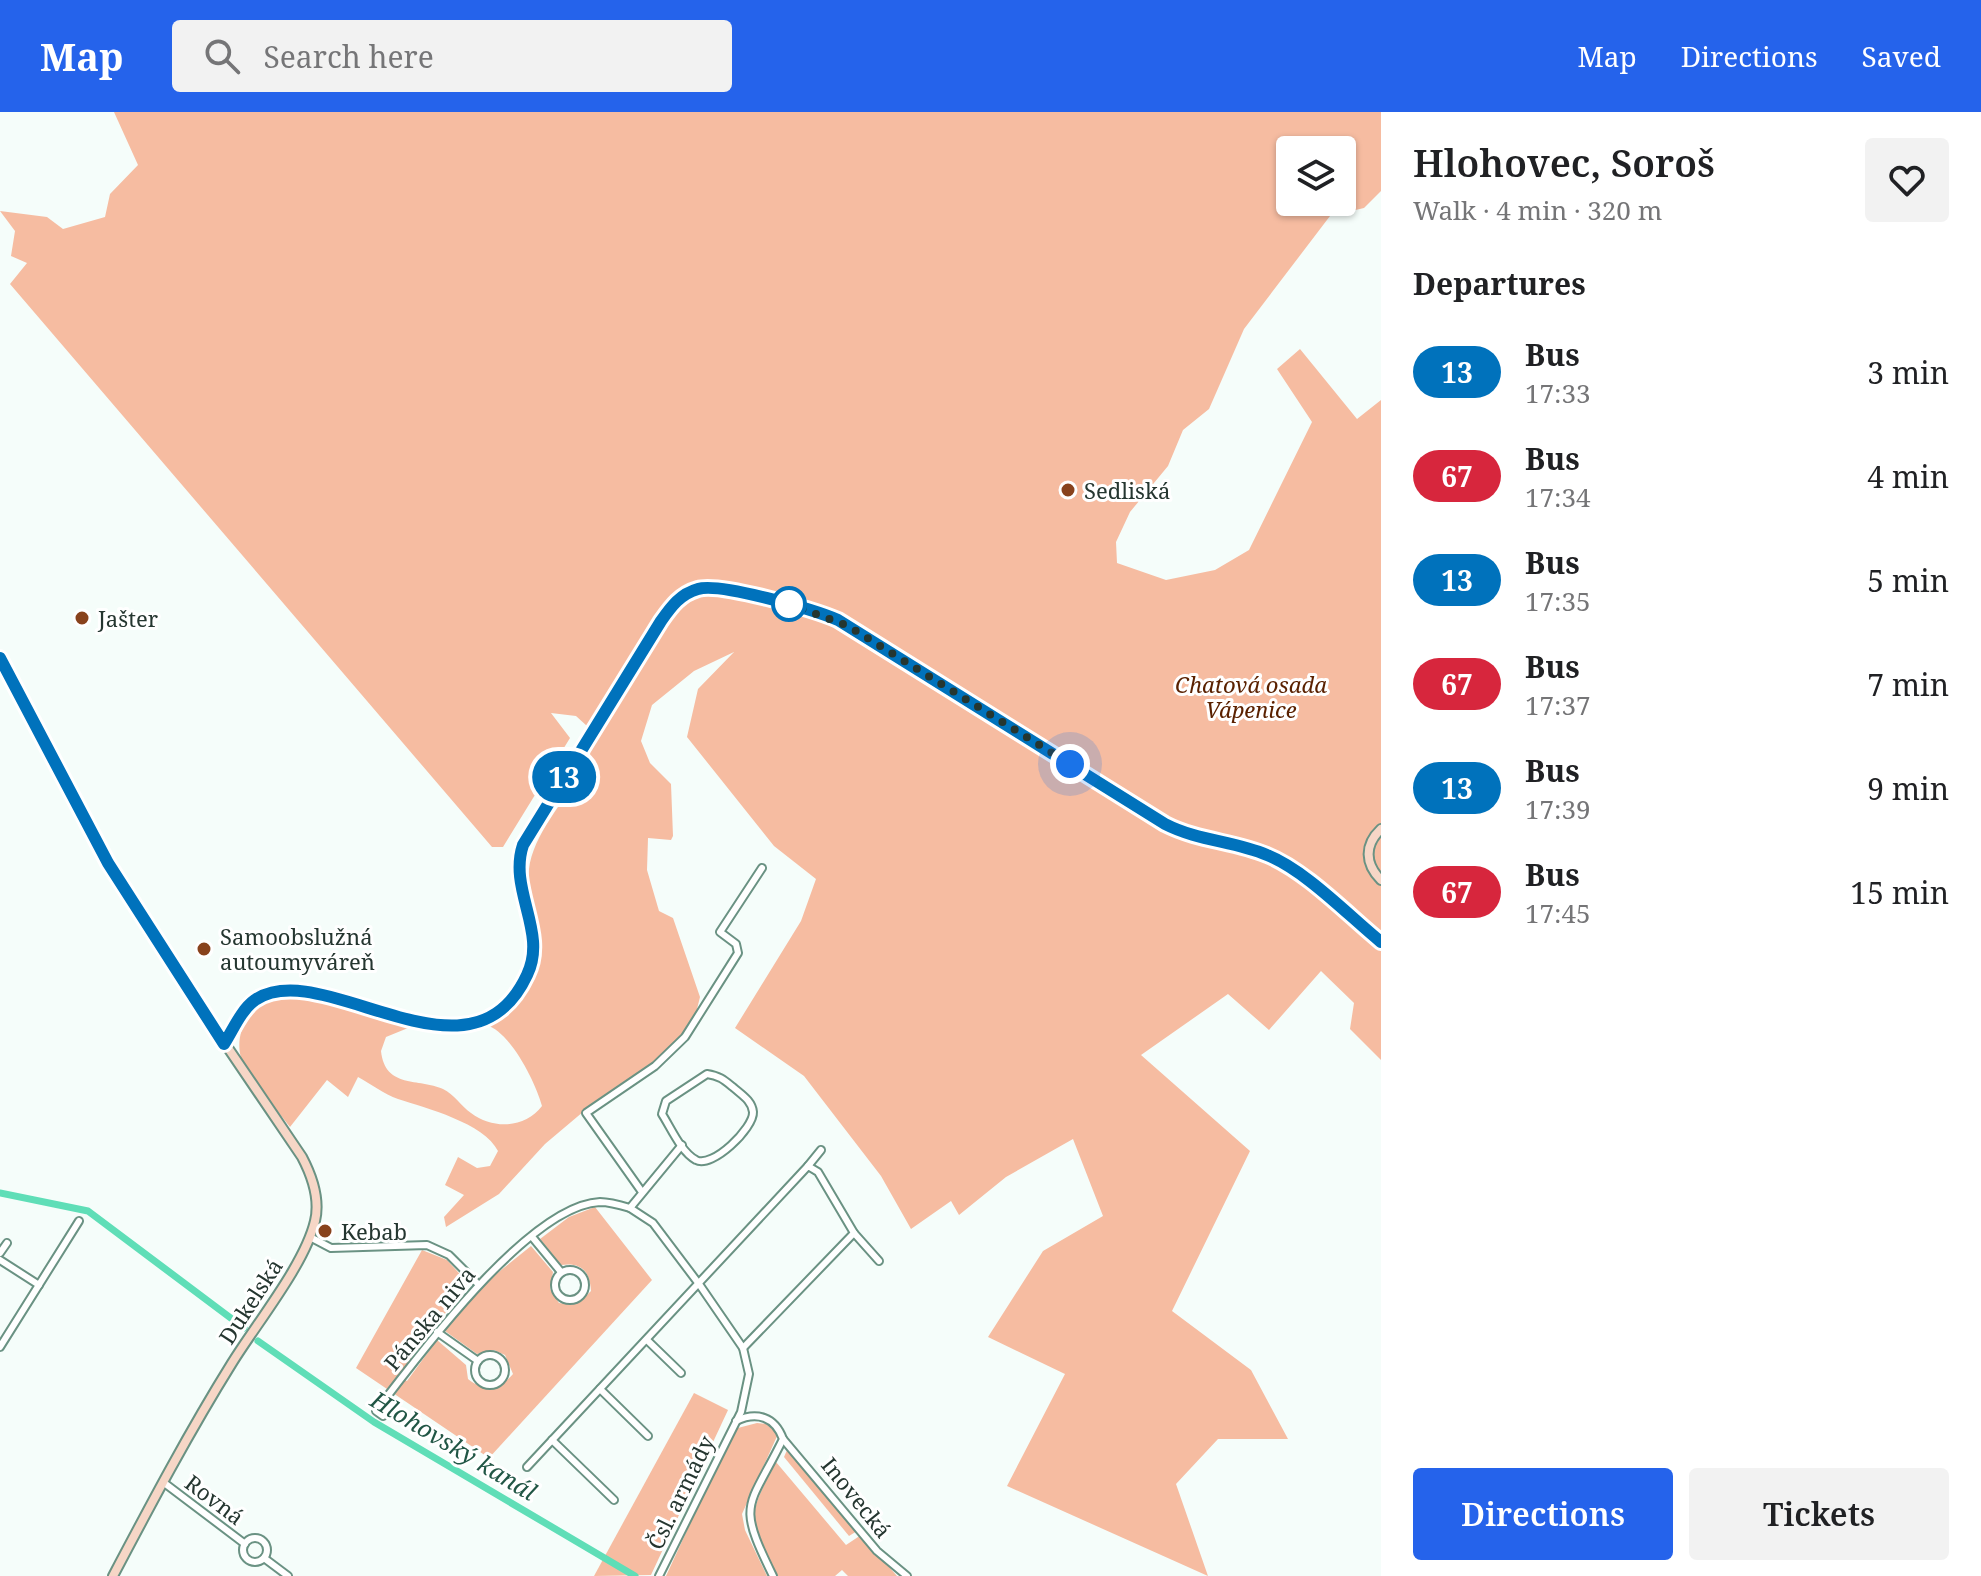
<!DOCTYPE html>
<html lang="en">
<head>
<meta charset="utf-8">
<style>
  body { margin:0; font-family:"Noto Serif",serif; background:#f2f2f2; color:#202124; height:100vh; display:flex; flex-direction:column; font-size:30px; white-space:nowrap }
  * { box-sizing:border-box; margin:0 }
  p { font-size:26px; color:#757577 }
  .icon { flex:none; width:44px; height:44px; fill:none; stroke:currentColor; stroke-width:2; stroke-linecap:round; stroke-linejoin:round }
  .map { position:relative; flex:1; overflow:hidden }
  .panel { display:flex; flex-direction:column; background:#fff; width:600px }
  .panel>* { flex:none }
  .badge { padding:0 16px; border-radius:26px; font-size:28px; line-height:52px }
  .controls { position:absolute; left:1276px; top:24px; display:grid; gap:16px }
  .controls a { display:grid; place-items:center; width:80px; height:80px; border-radius:8px; background:#fff; box-shadow:0 2px 6px #0004; font-size:40px }
  .you { position:absolute; width:40px; height:40px; margin:-20px; border:6px solid #fff; border-radius:50%; background:#1a73e8; box-shadow:0 0 0 12px #1a73e833 }
  .map>.badge { position:absolute; translate:-50% -50%; box-shadow:0 0 0 4px #fff }
  h2 { padding:0 32px; font-size:30px; line-height:72px }
  .round { display:grid; place-items:center; flex:none; width:84px; height:84px; border-radius:8px; background:#f2f2f2 }
  .head { display:flex; align-items:center; justify-content:space-between; height:136px; padding:0 32px }
  h1 { font-size:38px; font-weight:600; line-height:60px }
  .button { display:flex; gap:16px; margin-top:auto; padding:16px 32px }
  .button a { flex:1; height:92px; border-radius:8px; background:#2563eb; color:#fff; font-size:32px; font-weight:600; line-height:92px; text-align:center }
  .button a+a { background:#f2f2f2; color:#202124 }
  ul { padding:0; list-style:none }
  li { display:flex; align-items:center; gap:24px; height:104px; padding:0 32px }
  li div { flex:1 }
  li b { display:block; font-size:30px }
  li em { font-style:normal }
  li .badge { min-width:88px; font-weight:700; text-align:center }
  header { display:flex; align-items:center; gap:48px; box-sizing:border-box; height:112px; padding:0 40px; background:#2563eb; color:#fff }
  header strong { font-size:38px }
  nav { display:flex; gap:44px; margin-inline-start:auto; font-size:28px }
  .search { width:560px; height:72px; background:#f2f2f2; display:flex; align-items:center; gap:20px; box-sizing:border-box; padding:0 28px; border-radius:8px; color:#757577; font-size:30px }
  main { display:flex; flex:1; min-height:0 }
  .map>svg:first-child { display:block }
  .green { fill:#f6bca1; fill-rule:evenodd }
  .lines { fill:none; stroke-linecap:round; stroke-linejoin:round }
  .canal { stroke:#5fdeb7; stroke-width:7 }
  .minor-casing { stroke:#6a9283; stroke-width:10 }
  .secondary-casing { stroke:#6a9283; stroke-width:12 }
  .minor { stroke:#fff; stroke-width:6 }
  .secondary { stroke:#f6d6c6; stroke-width:8 }
  .line-casing { stroke:#fff; stroke-width:18 }
  .line { stroke:#0072bc; stroke-width:12 }
  .walk { stroke:#253630; stroke-width:8; stroke-dasharray:0 14.4 }
  .poi-dot { fill:#88421c; stroke:#fff; stroke-width:3 }
  .stop-dot { fill:#fff; stroke:#0072bc; stroke-width:4 }
  .labels { text-anchor:middle; dominant-baseline:central; stroke-width:6; stroke-linejoin:round; paint-order:stroke }
  .poi-label { font-size:22px; fill:#253630; stroke:#fff; text-anchor:start }
  .park-label { font-size:22px; font-style:italic; fill:#5a2100; stroke:#fff }
  .street-label { font-size:22px; fill:#253630; stroke:#fff }
  .water-label { font-size:24px; font-style:italic; fill:#215645; stroke:#fff }
</style>
</head>
<body>
<header>
<strong>Map</strong>
<div class="search"><svg class="icon" aria-label="search" viewBox="0 0 24 24"><circle cx="10" cy="10" r="6"/><path d="M15 15l6 6"/></svg>Search here</div>
<nav><a>Map</a><a>Directions</a><a>Saved</a></nav>
</header>
<main>
<div class="map">
<svg width="1381" height="1464" viewBox="0 0 1381 1464">
  <rect width="100%" height="100%" fill="#f5fdfa"/>
  <g class="green">
    <path d="M114,0h1267v79l-17,17 -34,8 -86,113 -35,80 -26,21 -15,36 -38,46 -14,30 1,21 49,17 49,-10 34,-20 63,-128 -35,-53 23,-20 57,70 24,-19v660l-31,-31 4,-26 -33,-32 -52,59 -41,-36 -87,61 109,96 -78,160 79,59 37,69h-70l-42,45 32,92 -201,-90 58,-112 -77,-37 55,-86 60,-35 -30,-77 -67,38 -47,38 -8,-14 -40,28 -30,-53 -77,-100 -69,-48 66,-107 15,-42 -42,-33 -87,-109 11,-48 36,-37 -40,19 -42,34 -11,36 9,22 21,21 2,52 -2,4 -23,-2 -1,32 12,41 14,7 27,79 -6,24 -37,41 -67,44 -45,38 -46,50 -53,33 -2,-10 20,-22 -19,-10 13,-28 19,11 13,-2 8,-15c-14,-28 -72,-43 -100,-52 -14,-5 -27,-15 -40,-22l-10,20 -21,-17 -37,47c-15,-21 -39,-43 -48,-66 -11,-31 13,-65 46,-66 14,0 106,23 121,28l-1,5 -22,9 -5,14c4,38 38,27 62,38 11,5 18,17 28,24 23,17 54,15 71,-7 -6,-23 -32,-75 -56,-81 39,-20 60,-57 52,-101 -3,-18 -12,-36 -9,-55 4,-34 35,-68 53,-97l10,-2 -5,-44 -11,-10 -25,-3 19,25 -67,109h-11l-482,-563 17,-21 -16,-7 4,-25 -15,-20 47,6 16,12 42,-12 5,-23 28,-29zM1290,38h52v52h-52z"/>
    <path d="M595,1095l57,73 -163,178 -133,-90 66,-118 25,10 21,23 -70,93 9,5 30,-41 29,25 2,14c18,14 31,11 45,-5l-8,-19 -11,-5 -17,4 -32,-23 35,-44 51,-41 22,26 -3,17 9,14c14,2 22,-1 32,-12 -1,-19 -9,-29 -30,-26l-21,-26 29,-22z"/>
    <polygon points="694,1281 728,1298 651,1463 594,1464"/>
    <polygon points="757,1311 766,1312 778,1322 742,1402 745,1418 767,1464 666,1464 734,1317"/>
    <polygon points="788,1336 857,1419 849,1424 784,1345"/>
    <path d="M776,1350l70,83 15,-10 36,41h-49l-6,-6 -7,6h-57c-30,-58 -33,-55 -2,-114z"/>
  </g>
  <g class="lines">
    <g class="canal">
      <polyline points="0,1081 88,1099 244,1216"/>
      <polyline points="258,1229 374,1310 635,1464"/>
    </g>
    <defs>
      <g id="minor">
        <path d="M707,962c13,2 17,6 27,14 8,7 18,13 19,24 1,16 -41,57 -57,48 -15,-8 -25,-32 -34,-46l4,-13z"/>
        <polyline points="808,1054 821,1038"/>
        <polyline points="642,1080 586,1001 655,954 685,925 738,841 736,832 720,820 762,756"/>
        <polyline points="630,1096 653,1111 699,1172 743,1236 749,1262 741,1300 659,1464"/>
        <polyline points="854,1121 879,1149"/>
        <polyline points="310,1125 331,1136 427,1133 449,1143 477,1171"/>
        <polyline points="533,1126 561,1160"/>
        <polyline points="0,1141 7,1131"/>
        <polyline points="0,1148 39,1173"/>
        <circle cx="570" cy="1173" r="15"/>
        <polyline points="437,1220 478,1249"/>
        <polyline points="647,1228 681,1261"/>
        <polyline points="0,1235 79,1109"/>
        <circle cx="490" cy="1258" r="15"/>
        <polyline points="600,1277 648,1324"/>
        <path d="M383,1304l-7,-5c41,-53 153,-206 224,-209 10,0 20,3 30,6l52,-63"/>
        <path d="M736,1309c21,-10 39,-4 47,18 -35,71 -47,62 -10,137"/>
        <polyline points="783,1327 877,1439 907,1464"/>
        <polyline points="552,1328 614,1388"/>
        <polyline points="527,1355 808,1054 818,1060 854,1121 743,1236"/>
        <polyline points="163,1370 245,1432"/>
        <circle cx="255" cy="1438" r="12"/>
        <polyline points="264,1446 288,1464"/>
      </g>
      <g id="secondary">
        <path d="M0,546l108,205 40,67 154,227c10,19 18,43 13,64 -10,43 -59,103 -83,142 -43,69 -81,141 -119,213"/>
        <path d="M1381,717c-17,16 -16,35 0,51"/>
        <path d="M224,932c9,-14 17,-34 31,-44 66,-45 208,92 269,-19 26,-47 -20,-93 1,-141l136,-219c10,-14 19,-27 37,-32 21,-7 117,21 140,31l327,204c33,18 69,17 102,31 38,16 81,60 114,87"/>
      </g>
    </defs>
    <use href="#minor" class="minor-casing"/>
    <use href="#secondary" class="secondary-casing"/>
    <use href="#minor" class="minor"/>
    <use href="#secondary" class="secondary"/>
  </g>
  <g class="lines">
    <defs>
      <path id="line" d="M0,546l108,205 116,181c9,-14 17,-34 31,-44 68,-46 215,97 272,-25 21,-43 -19,-85 -4,-130l138,-224c10,-14 19,-27 37,-32 21,-7 117,21 140,31l327,204c33,17 69,17 102,31 38,15 81,60 114,87"/>
    </defs>
    <use href="#line" class="line-casing"/>
    <use href="#line" class="line"/>
    <polyline class="walk" points="789,492 848,514 1070,652"/>
  </g>
  <g class="poi-dot">
    <circle cx="1068" cy="378" r="8"/>
    <circle cx="82" cy="506" r="8"/>
    <circle cx="204" cy="837" r="8"/>
    <circle cx="325" cy="1119" r="8"/>
  </g>
  <circle class="stop-dot" cx="789" cy="492" r="16"/>
  <g class="labels">
    <g class="poi-label">
      <text x="1084" y="378">Sedliská</text>
      <text x="98" y="506">Jašter</text>
      <text x="220" y="824">Samoobslužná<tspan x="220" dy="25">autoumyváreň</tspan></text>
      <text x="341" y="1119">Kebab</text>
    </g>
    <g class="park-label">
      <text x="1251" y="572">Chatová osada<tspan x="1251" dy="25">Vápenice</tspan></text>
    </g>
    <g class="street-label">
      <text transform="translate(250 1189) rotate(-57)">Dukelská</text>
      <text transform="translate(429 1206) rotate(-50)">Pánska niva</text>
      <text transform="translate(680 1380) rotate(-64)">Čsl. armády</text>
      <text transform="translate(857 1385) rotate(51)">Inovecká</text>
      <text transform="translate(215 1387) rotate(37)">Rovná</text>
    </g>
    <g class="water-label">
      <text transform="translate(454 1333) rotate(31)">Hlohovský kanál</text>
    </g>
  </g>
</svg>
<div class="controls">
<a><svg class="icon" aria-label="layers" viewBox="0 0 24 24"><path d="M12 4l9 5-9 5-9-5zM3 14l9 5 9-5"/></svg></a>
</div>
<div class="you" style="left:1070px;top:652px"></div>
<b class="badge" style="left:564px;top:665px;background:#0072bc;color:#fff">13</b>
</div>
<section class="panel">
<div class="head"><div><h1>Hlohovec, Soroš</h1><p>Walk · 4 min · 320 m</p></div><a class="round"><svg class="icon" aria-label="heart" viewBox="0 0 24 24"><path d="M12 20l-8-8c-3-5 5-10 8-4 3-6 11-1 8 4z"/></svg></a></div>
<h2>Departures</h2>
<ul>
<li><span class="badge" style="background:#0072bc;color:#fff">13</span><div><b>Bus</b><p>17:33</p></div><em>3 min</em></li>
<li><span class="badge" style="background:#d7263d;color:#fff">67</span><div><b>Bus</b><p>17:34</p></div><em>4 min</em></li>
<li><span class="badge" style="background:#0072bc;color:#fff">13</span><div><b>Bus</b><p>17:35</p></div><em>5 min</em></li>
<li><span class="badge" style="background:#d7263d;color:#fff">67</span><div><b>Bus</b><p>17:37</p></div><em>7 min</em></li>
<li><span class="badge" style="background:#0072bc;color:#fff">13</span><div><b>Bus</b><p>17:39</p></div><em>9 min</em></li>
<li><span class="badge" style="background:#d7263d;color:#fff">67</span><div><b>Bus</b><p>17:45</p></div><em>15 min</em></li>
</ul>
<div class="button"><a>Directions</a><a>Tickets</a></div>
</section>
</main>
</body>
</html>
